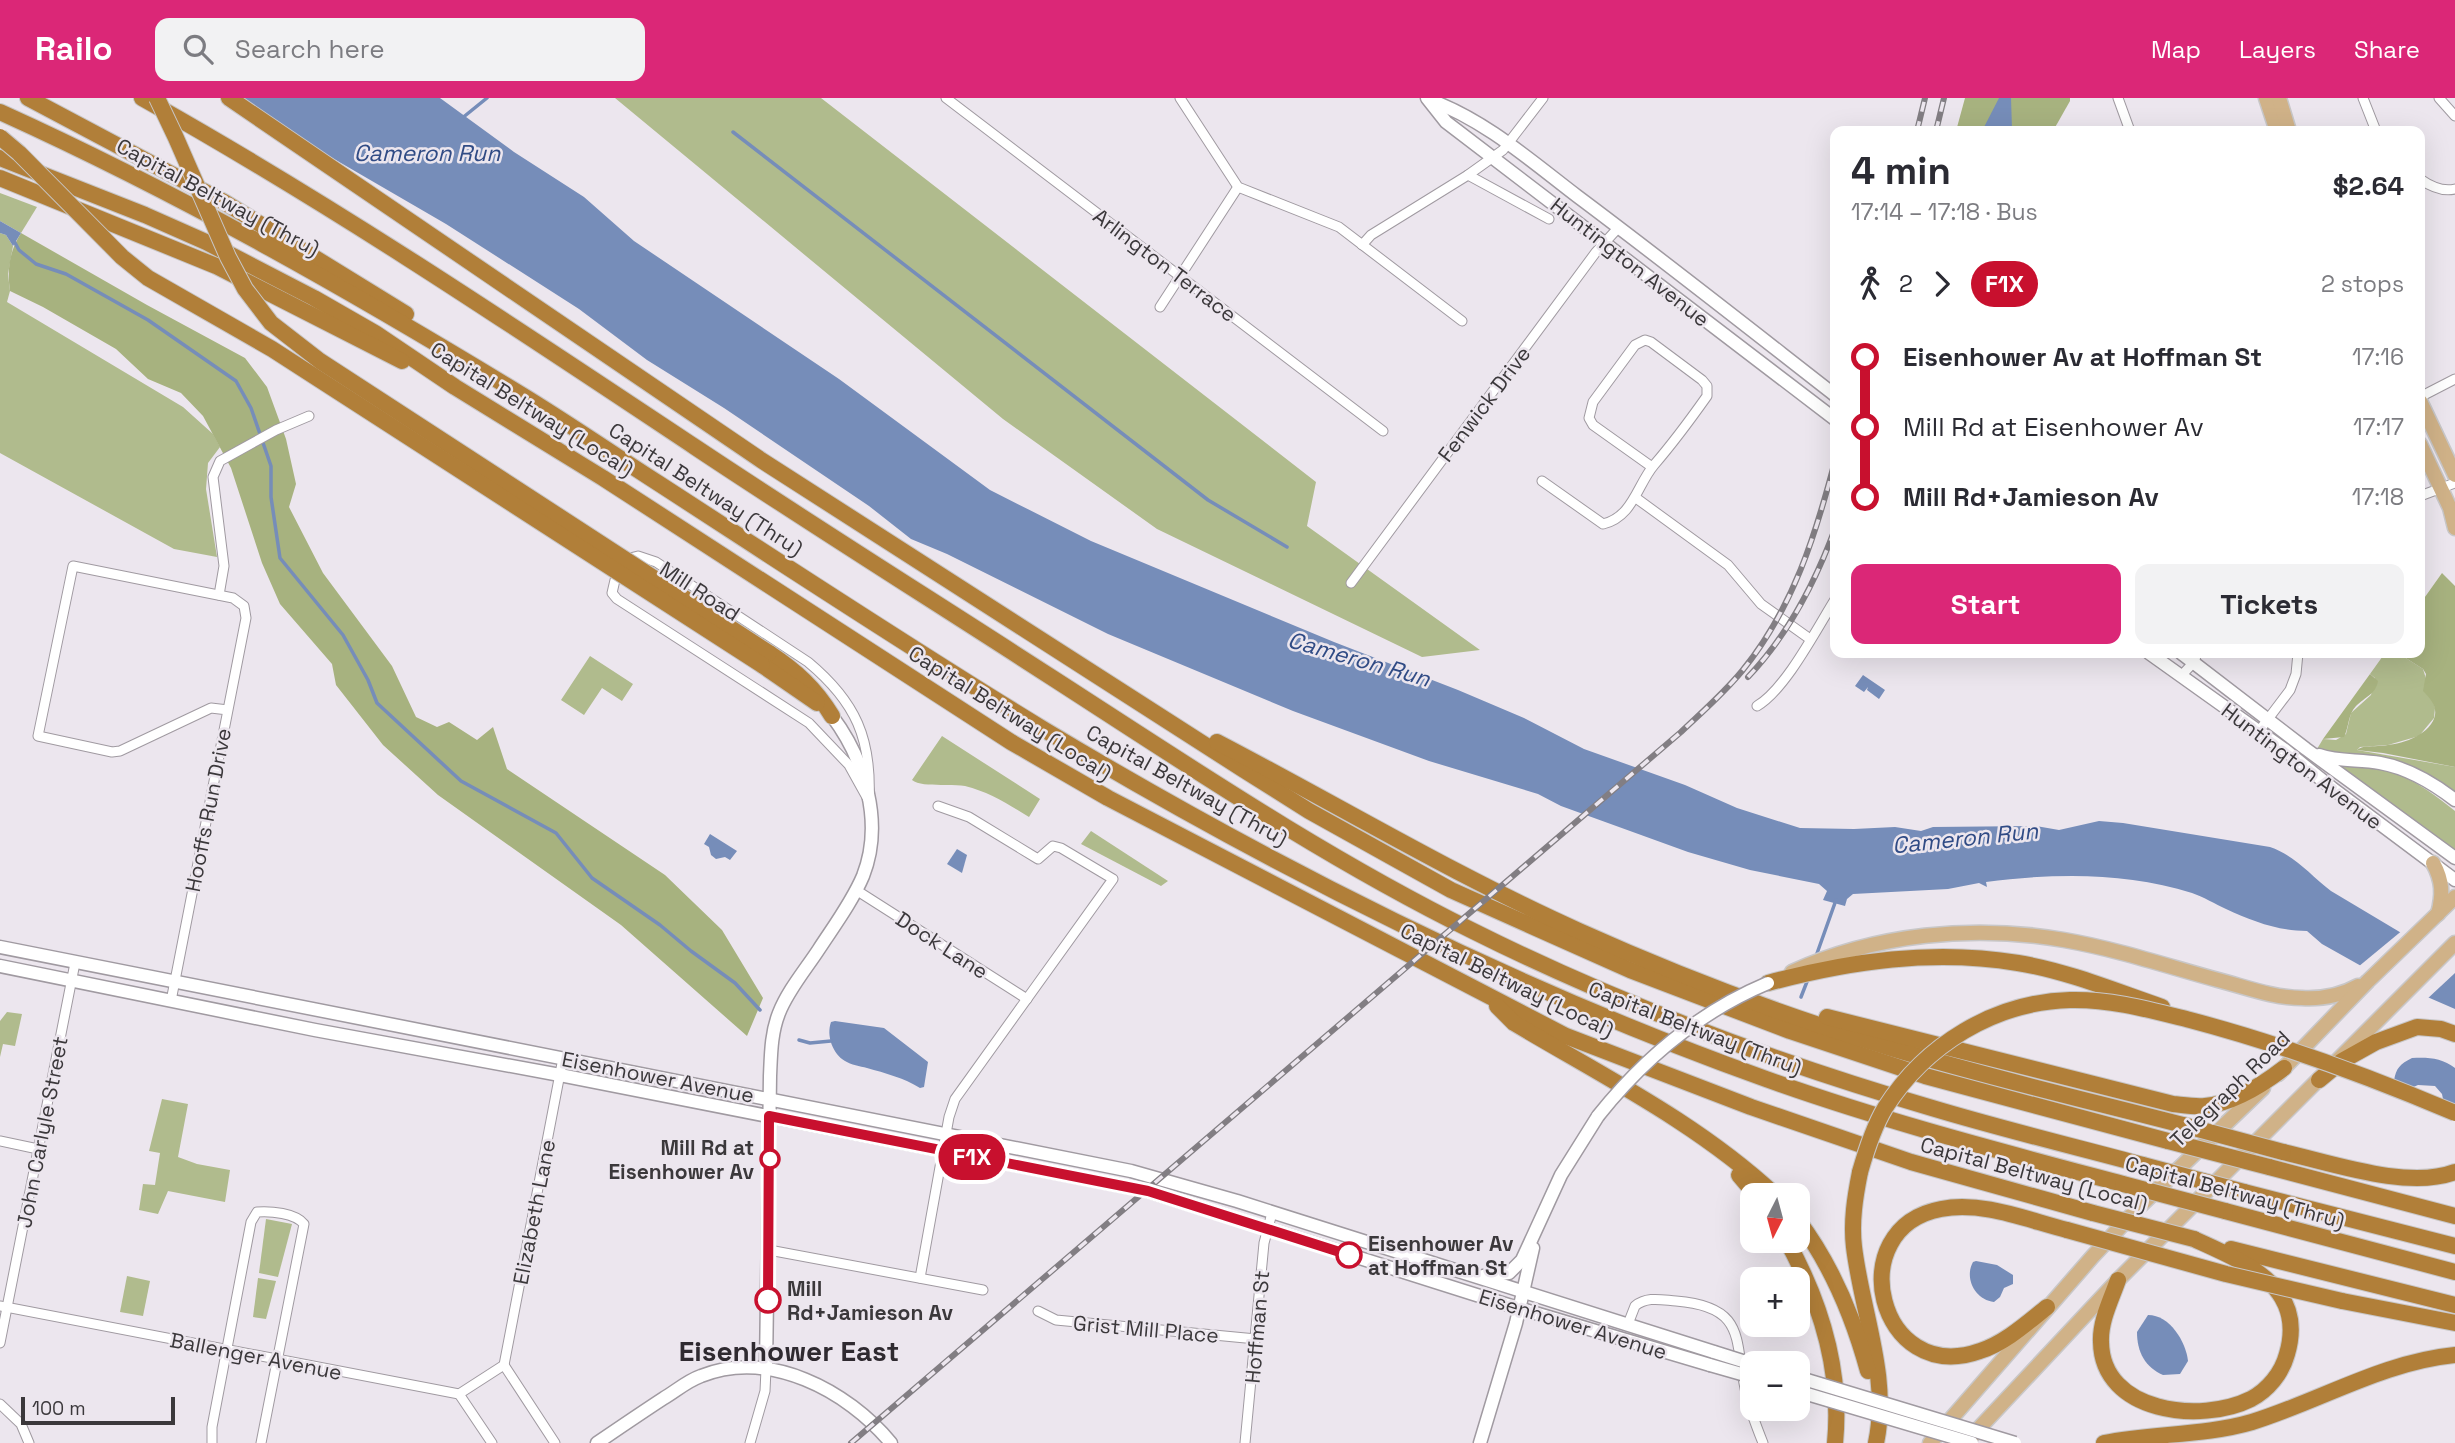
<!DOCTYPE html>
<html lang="en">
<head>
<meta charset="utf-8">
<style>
  body { margin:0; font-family:"Space Grotesk",sans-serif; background:#f2f2f3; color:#2b2b33; height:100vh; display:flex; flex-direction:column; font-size:26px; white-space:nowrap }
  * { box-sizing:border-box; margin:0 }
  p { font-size:23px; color:#7c7c81 }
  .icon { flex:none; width:38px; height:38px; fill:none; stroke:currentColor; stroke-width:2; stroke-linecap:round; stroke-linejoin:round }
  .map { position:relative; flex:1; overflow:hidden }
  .side { position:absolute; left:1830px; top:28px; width:595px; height:532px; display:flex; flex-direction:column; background:#fff; border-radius:14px; box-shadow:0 7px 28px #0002 }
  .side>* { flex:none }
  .badge { padding:0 14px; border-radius:23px; font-size:24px; line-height:46px }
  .needle { width:46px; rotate:186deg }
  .controls { position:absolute; left:1740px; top:1085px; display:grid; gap:14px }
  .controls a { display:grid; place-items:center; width:70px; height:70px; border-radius:14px; background:#fff; box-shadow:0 7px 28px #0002; font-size:35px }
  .scale { position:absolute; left:21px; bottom:18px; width:154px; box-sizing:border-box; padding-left:7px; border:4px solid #3b383b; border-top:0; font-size:19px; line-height:24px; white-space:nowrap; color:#3b383b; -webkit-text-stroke:5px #ece6ee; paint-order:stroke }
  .map>.badge { position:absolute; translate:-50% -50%; box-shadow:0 0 0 4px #fff }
  .legs { display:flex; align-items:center; gap:10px; height:77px; padding:0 21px; font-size:23px }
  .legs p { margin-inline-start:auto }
  .overview { display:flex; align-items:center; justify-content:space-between; height:119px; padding:0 21px }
  h1 { font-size:38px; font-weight:700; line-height:52px }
  .cta { display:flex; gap:14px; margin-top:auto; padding:14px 21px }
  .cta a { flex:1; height:80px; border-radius:14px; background:#db2777; color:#fff; font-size:28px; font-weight:700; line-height:80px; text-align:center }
  .cta a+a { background:#f2f2f3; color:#2b2b33 }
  ul { padding:0 21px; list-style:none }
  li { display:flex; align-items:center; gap:24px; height:70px; font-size:26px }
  li i { display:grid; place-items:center; width:10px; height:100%; margin:0 9px; background:currentColor }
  li i::after { content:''; width:18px; height:18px; margin:-9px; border:5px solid; border-radius:50%; background:#fff }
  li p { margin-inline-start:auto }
  li:first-child i { background:linear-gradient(#0000 50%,currentColor 0) }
  li:last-child i { background:linear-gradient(currentColor 50%,#0000 0) }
  header { display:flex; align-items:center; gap:42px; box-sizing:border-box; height:98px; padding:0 35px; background:#db2777; color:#fff }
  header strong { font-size:33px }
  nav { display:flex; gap:38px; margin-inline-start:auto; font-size:24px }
  .search { width:490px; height:63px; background:#f2f2f3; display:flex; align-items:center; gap:18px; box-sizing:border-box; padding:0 24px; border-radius:14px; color:#7c7c81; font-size:26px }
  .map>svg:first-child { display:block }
  .green { fill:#b0bb8d }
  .forest { fill:#a7b27f }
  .water { fill:#768db9 }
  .pier { fill:#ece6ee }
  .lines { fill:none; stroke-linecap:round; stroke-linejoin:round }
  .stream { stroke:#768db9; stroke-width:3.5 }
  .street-casing { stroke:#a09aa1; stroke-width:11 }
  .secondary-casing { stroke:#a09aa1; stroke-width:15 }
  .primary-casing { stroke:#c8c7c8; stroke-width:17 }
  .highway-casing { stroke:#c8c7c8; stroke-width:18 }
  .street { stroke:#fff; stroke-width:9 }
  .secondary { stroke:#fff; stroke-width:12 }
  .primary { stroke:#d0b288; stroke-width:14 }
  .highway { stroke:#b17f39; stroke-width:16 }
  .rail-casing { stroke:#827e83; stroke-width:6 }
  .rail { stroke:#ece6ee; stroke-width:3.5; stroke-dasharray:10; stroke-linecap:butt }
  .secondary-bridge-casing { stroke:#a09aa1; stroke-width:15; stroke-linecap:butt }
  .highway-bridge-casing { stroke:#c8c7c8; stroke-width:18; stroke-linecap:butt }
  .secondary-bridge { stroke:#fff; stroke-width:12 }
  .highway-bridge { stroke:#b17f39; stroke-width:16 }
  .line-1-casing { stroke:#fff; stroke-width:16 }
  .line-1 { stroke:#c8102e; stroke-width:10 }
  .stop-1-dot { fill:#fff; stroke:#c8102e; stroke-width:3.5 }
  .labels { text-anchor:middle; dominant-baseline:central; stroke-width:5; stroke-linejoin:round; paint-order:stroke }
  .street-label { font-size:21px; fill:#3b383b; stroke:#ece6ee }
  .stop-label { font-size:21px; font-weight:bold; fill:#3b383b; stroke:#ece6ee; text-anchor:start }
  .water-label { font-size:23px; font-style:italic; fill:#304b85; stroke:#ece6ee }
  .district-label { font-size:28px; font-weight:bold; fill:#2f2a30; stroke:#ece6ee }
</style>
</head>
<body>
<header>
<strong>Railo</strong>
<div class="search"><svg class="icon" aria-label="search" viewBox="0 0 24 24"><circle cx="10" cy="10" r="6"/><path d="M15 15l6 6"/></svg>Search here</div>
<nav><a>Map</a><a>Layers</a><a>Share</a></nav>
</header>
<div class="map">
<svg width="2455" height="1345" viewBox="0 0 2455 1345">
  <rect width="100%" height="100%" fill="#ece6ee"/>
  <g class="green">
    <polygon points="615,0 821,0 1316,384 1307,428 1480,552 1422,559 1157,431 1003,321"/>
    <polygon points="0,95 37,109 21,135 0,123"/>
    <polygon points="0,135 6,137 13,148 8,176 10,193 7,204 183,309 213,336 220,349 208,365 206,391 217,459 174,451 0,355"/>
    <path d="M2385,555h13l25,16 12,39 -1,10 -15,18 -31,9 -28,2 -3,3 98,17v25c-47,-35 -76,-33 -131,-39l-7,-4 6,-10 13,1 10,-6 5,-21 20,-18 4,-17 -5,-4z"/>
    <polygon points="590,558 633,586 622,603 602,590 584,617 561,602"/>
    <path d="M942,638l98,63 -11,18c-21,-13 -40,-25 -64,-31 -15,-3 -43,2 -53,-6z"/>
    <path d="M2340,667c54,1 73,13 115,46v42l-117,-87z"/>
    <polygon points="1091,733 1168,783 1161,788 1081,746"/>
    <polygon points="7,914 22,916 15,948 3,946 0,959 0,923"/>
    <polygon points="162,1001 188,1006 178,1059 197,1066 230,1072 225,1104 168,1093 158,1116 139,1112 143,1086 155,1087 160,1055 149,1053"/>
    <polygon points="266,1121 292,1126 278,1179 259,1175"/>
    <polygon points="127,1178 150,1183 143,1218 120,1214"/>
    <polygon points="258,1180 276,1183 266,1221 253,1219"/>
  </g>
  <g class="forest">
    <polygon points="1965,0 2070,0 2070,3 2053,33 1956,33"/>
    <path d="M21,135l126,72 98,53 22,29 19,52 10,45 -7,23 34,66 69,93 24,51 21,10 12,-5 28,18 16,-13 14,42 158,106 57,55 41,68 -16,38 -126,-111 -183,-130 -55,-50 -47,-60 -4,-21 -52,-60 -18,-41 -31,-95 -28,-52 -22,-23 -33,-14 -32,-30 -73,-42 -33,-16c-3,-21 -1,-39 11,-58z"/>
    <path d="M2442,475l13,13v181l-72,-14 -26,-3c6,-5 13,-3 21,-4 19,-1 45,-7 55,-25 6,-12 -1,-21 -10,-30l3,-17 -3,-5 -25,-16h22v-49z"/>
    <path d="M2370,576l8,7c-2,13 -13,16 -22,25 -8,8 -7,21 -12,31l-21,2z"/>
  </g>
  <g class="water">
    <path d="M229,0h211l74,54 70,45 50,44 205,138 151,111 101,51 243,101 124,48 66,28 60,31 101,36 52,23 63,20 54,1 41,-2 26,4 12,-4 103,-1 23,4 40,-9 24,2 147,24c26,9 40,28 61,44l124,74v44l-76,-33 -57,-32 -15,-13c-29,0 -55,-10 -81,-22 -11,-5 -22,-12 -34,-16 -66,-21 -137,-20 -206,-11l1,5 -8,-4 -31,6 -95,5 -6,5 -2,7 -22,-6 4,-9 -8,-7 -69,-14 -62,-18 -127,-46 -23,-12 -109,-33 -136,-50 -185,-77 -161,-80 -36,-15 -42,-33 -145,-98 -77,-48 -68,-51 -133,-85z"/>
    <polygon points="1999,0 2011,0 2012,31 2011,33 1982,33"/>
    <polygon points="0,123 21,135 13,148 6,137 0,135"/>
    <polygon points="1863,577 1885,592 1879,601 1867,592 1868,589 1864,594 1855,588"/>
    <polygon points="710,736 737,753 730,762 725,759 716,761 711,757 709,749 704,746"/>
    <polygon points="957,751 967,757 962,775 947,766"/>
    <path d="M835,923l49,7 44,34 -4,25 -4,1c-16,-10 -35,-15 -53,-20 -7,-2 -16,-3 -22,-7 -12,-7 -19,-25 -14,-39z"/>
    <path d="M2412,960c16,-1 30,0 43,10v43l-11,-7 -2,-10 -7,-8 -17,-1 -7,3 -17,-7c2,-13 6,-17 18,-23z"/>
    <path d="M1976,1163l21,4 16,10v9l-9,4 -4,9 -6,5c-19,-2 -30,-24 -21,-40z"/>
    <path d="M2148,1217c22,0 38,27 40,46l-8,13 -17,1c-18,-8 -26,-23 -26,-43z"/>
  </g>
  <polygon class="pier" points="2404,831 2455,863 2455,875 2426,902 2378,881 2358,869"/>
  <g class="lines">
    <g class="stream">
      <polyline points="461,21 487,0"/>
      <polyline points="733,34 1208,402 1287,449"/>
      <polyline points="14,143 19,152 36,166 66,176 148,222 236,283 251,310 271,368 271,399 280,460 343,537 368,582 377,605 461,683 556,735 592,780 660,827 691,853 735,885 760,912"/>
      <polyline points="1815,861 1836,802"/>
      <polyline points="1801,899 1808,881"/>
      <polyline points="799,942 810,945 831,943"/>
    </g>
    <defs>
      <g id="street">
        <polyline points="946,0 1383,333"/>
        <polyline points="1180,0 1238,89 1339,129 1462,223"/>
        <polyline points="2118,0 2130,33"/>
        <polyline points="2363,0 2376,33"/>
        <polyline points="2439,0 2455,18"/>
        <polyline points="1468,77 1549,121"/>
        <path d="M2420,81c10,7 23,13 35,10"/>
        <polyline points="1362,147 1371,137 1468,77 1503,52 1543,0"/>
        <polyline points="1160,209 1238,89"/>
        <polyline points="2420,299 2455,281"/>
        <path d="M1542,383l61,43c30,-7 34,-39 51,-59 19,-22 36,-45 53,-69v-10l-5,-6 -51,-38 -6,-2 -10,5 -42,57 -4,16 4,7 59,42"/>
        <polyline points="2420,398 2455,385"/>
        <polyline points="1636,400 1728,467 1761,506 1810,541"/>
        <path d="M638,458l18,6 152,100c48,40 64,77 61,139l-20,-36 -40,-42 -192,-124 -5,-6 3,-13 15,-22z"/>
        <polyline points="1351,485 1596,154 1619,129"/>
        <polyline points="219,497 224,468 213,379 220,363 276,332 309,318"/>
        <polyline points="2181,578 2194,564 2197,555"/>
        <path d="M1757,608c29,-17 60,-78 79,-108"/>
        <polyline points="2259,633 2290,592 2296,576 2298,555"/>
        <polyline points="856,792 1027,901"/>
        <polyline points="171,903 246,520 244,508 233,500 73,468 38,638 112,654 120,653 211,610 228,612"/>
        <polyline points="0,1043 38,1051"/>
        <polyline points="769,1152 983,1192"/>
        <polyline points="920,1180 949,1019 955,1001 1113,781 1061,750 1053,748 1038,761 969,719 938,708"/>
        <polyline points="0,1208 459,1296 504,1267"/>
        <polyline points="1038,1213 1056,1222 1256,1241"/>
        <path d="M1628,1226l7,-18c12,-10 27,-6 41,-5 74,6 57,42 71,96 4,16 10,31 16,46"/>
        <polyline points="0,1245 75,865"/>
        <polyline points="504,1267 563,960"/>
        <polyline points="504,1267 555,1345"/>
        <polyline points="459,1296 492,1345"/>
        <polyline points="0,1306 21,1326 29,1345"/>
        <path d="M212,1345v-16l39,-205 6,-10c14,-1 38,1 47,12l-43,219"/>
        <polyline points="750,1345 765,1293 766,1271"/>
        <polyline points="1245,1345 1264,1145 1272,1115"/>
      </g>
      <g id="secondary">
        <polyline points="1427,0 1446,24 1836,322"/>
        <path d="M1430,2c55,20 101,61 147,96 87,65 173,133 259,200"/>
        <polyline points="2149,555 2285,652 2332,690 2455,782"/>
        <polyline points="2181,555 2306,651 2455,760"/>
        <path d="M2319,657c19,7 41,4 61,8 28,5 53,20 75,37"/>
        <polyline points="0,849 1131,1073 1237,1103 1714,1254"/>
        <polyline points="0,868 315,932 560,977 1148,1093 1505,1206 1710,1267"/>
        <polyline points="1483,1178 1509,1175 1522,1162 1561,1077 1598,1018"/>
        <path d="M766,1271l4,-293c1,-22 1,-43 9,-63 9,-23 27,-44 40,-64 15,-23 33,-47 44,-73 21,-53 2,-116 -31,-160"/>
        <path d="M597,1345c22,-15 44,-30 67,-45 12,-7 23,-17 37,-22 68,-27 146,14 190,67"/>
        <polyline points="1480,1345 1516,1225 1533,1150"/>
      </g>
      <g id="primary">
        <polyline points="2266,0 2277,33"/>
        <polyline points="2279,0 2289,33"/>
        <polyline points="2420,303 2455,377"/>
        <polyline points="2420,346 2450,410 2455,430"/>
        <path d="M2433,765c10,18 10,32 5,51"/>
        <path d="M1792,874c83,-38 181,-48 272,-32 52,9 103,26 154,40 27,7 56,18 84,18 19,1 40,-3 56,-12"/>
        <polyline points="2278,976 2368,883 2455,799"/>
        <polyline points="1969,1341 2118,1182 2455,845"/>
        <polyline points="1930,1345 2093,1158 2141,1107 2263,990"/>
      </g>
      <g id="highway">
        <polyline points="28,0 224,104 406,216"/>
        <path d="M142,0c191,107 371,228 553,349 117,78 237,153 356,230 138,89 274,181 422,254 146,73 302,131 459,177 70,21 140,38 211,57"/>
        <polyline points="229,0 761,362 1244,672 1309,713 1451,792 1630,872 1790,933 1925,978 2168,1043"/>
        <path d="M0,14c179,81 349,178 517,280 48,29 94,61 141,91 128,83 255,167 385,246 230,138 471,260 723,350 117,42 237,73 357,105"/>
        <polyline points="0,60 145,117 206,144 314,200 375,235 455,289 603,380 1011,644 1108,700 1566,938 1751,1009 1911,1064 2093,1115"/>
        <polyline points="0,80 216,168 402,263"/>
        <path d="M769,555c27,18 46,35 63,63"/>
        <polyline points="762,567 817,605"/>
        <path d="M1217,644c121,63 237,133 362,189 100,45 206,85 312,117 96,29 195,52 292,77"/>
        <path d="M1768,885c82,-22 165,-34 250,-20 49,8 97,28 144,44"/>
        <path d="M1497,908l17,17c89,53 185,101 261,172"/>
        <path d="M1827,919l346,87c10,1 22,3 32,2 29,-3 57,-21 79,-38"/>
        <polyline points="2319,982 2342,963 2376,944 2417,929 2441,931 2455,936"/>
        <path d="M2283,1054c49,11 125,38 172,20"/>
        <polyline points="2269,1069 2455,1118"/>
        <path d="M1860,1074c-5,25 -9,50 -6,75 8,66 36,130 22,196"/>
        <polyline points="1739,1077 1756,1097"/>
        <polyline points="2244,1094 2455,1148"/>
        <polyline points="2225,1113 2455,1174"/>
        <path d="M1797,1121c35,46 56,97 71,152"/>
        <path d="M1787,1143c34,62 55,131 48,202"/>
        <polyline points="2231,1151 2455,1207"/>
        <path d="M2118,1182c-7,20 -18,41 -17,62 1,71 100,82 150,57 17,-9 31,-26 36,-45 20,-68 -43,-92 -93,-115"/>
        <polyline points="2342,1203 2455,1225"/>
        <path d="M2047,1209c-20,16 -42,36 -67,44 -102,36 -140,-123 -39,-142 42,-8 86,11 126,21"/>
        <path d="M2104,1345c49,-10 100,-7 148,-21 68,-21 131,-60 203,-67"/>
      </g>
    </defs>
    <use href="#street" class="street-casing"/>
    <use href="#secondary" class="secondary-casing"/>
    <use href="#primary" class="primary-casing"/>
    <use href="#highway" class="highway-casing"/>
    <use href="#street" class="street"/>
    <use href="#secondary" class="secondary"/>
    <use href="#primary" class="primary"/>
    <use href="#highway" class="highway"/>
    <defs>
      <g id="rail">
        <polyline points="1917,33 1925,0"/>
        <polyline points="1936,33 1944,0"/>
        <path d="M1748,579c41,-43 68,-96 88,-151"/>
        <path d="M851,1345l830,-711c20,-19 43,-39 61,-61 51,-62 74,-137 94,-214"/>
      </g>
    </defs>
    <use href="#rail" class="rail-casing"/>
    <use href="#rail" class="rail"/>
    <defs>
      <g id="secondary-bridge">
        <path d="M1598,1018c47,-59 101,-104 170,-133"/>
        <polyline points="1714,1254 1752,1266"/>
        <polyline points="1710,1267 1752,1279"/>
        <polyline points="1797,1279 2015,1345"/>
        <polyline points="1797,1293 1972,1345"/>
      </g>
      <g id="highway-bridge">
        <polyline points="157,0 176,40 228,159 245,191 271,225 320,263 769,555"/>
        <polyline points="0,39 19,55 122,159 148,180 272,251 762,567"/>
        <polyline points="2183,1027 2283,1054"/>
        <polyline points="2168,1043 2269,1069"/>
        <polyline points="2143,1067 2244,1094"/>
        <path d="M1860,1074c6,-21 13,-44 25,-64 40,-63 109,-106 185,-108 41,-1 80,10 120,20 91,24 178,56 265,93"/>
        <polyline points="2123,1086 2225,1113"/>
        <polyline points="2093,1115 2194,1141"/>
        <polyline points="2067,1132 2226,1176 2342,1203"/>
      </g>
    </defs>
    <use href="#secondary-bridge" class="secondary-bridge-casing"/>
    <use href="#highway-bridge" class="highway-bridge-casing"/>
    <use href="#secondary-bridge" class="secondary-bridge"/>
    <use href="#highway-bridge" class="highway-bridge"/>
  </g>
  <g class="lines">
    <defs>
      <polyline id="line-1" points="768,1202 769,1018 1148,1093 1349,1157"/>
    </defs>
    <use href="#line-1" class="line-1-casing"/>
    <use href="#line-1" class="line-1"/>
  </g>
  <g class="stop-1-dot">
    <circle cx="770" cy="1061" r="9"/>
    <circle cx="1349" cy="1157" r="12"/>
    <circle cx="768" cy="1202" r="12"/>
  </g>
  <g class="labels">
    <g class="street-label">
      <text transform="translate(218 99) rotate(28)">Capital Beltway (Thru)</text>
      <text transform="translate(1630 164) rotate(38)">Huntington Avenue</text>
      <text transform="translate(1165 167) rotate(37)">Arlington Terrace</text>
      <text transform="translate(1484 306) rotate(-53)">Fenwick Drive</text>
      <text transform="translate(532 311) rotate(32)">Capital Beltway (Local)</text>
      <text transform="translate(706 391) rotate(33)">Capital Beltway (Thru)</text>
      <text transform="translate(700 493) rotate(33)">Mill Road</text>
      <text transform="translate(1010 615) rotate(32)">Capital Beltway (Local)</text>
      <text transform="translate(2302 668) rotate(37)">Huntington Avenue</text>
      <text transform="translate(1187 687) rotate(29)">Capital Beltway (Thru)</text>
      <text transform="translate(208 712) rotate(-79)">Hooffs Run Drive</text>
      <text transform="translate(942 847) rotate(33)">Dock Lane</text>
      <text transform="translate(1507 882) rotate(26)">Capital Beltway (Local)</text>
      <text transform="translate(1695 930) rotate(21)">Capital Beltway (Thru)</text>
      <text transform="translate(658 979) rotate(11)">Eisenhower Avenue</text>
      <text transform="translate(2230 991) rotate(-44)">Telegraph Road</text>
      <text transform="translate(42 1034) rotate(-79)">John Carlyle Street</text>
      <text transform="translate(2034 1076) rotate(15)">Capital Beltway (Local)</text>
      <text transform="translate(2235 1094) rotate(15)">Capital Beltway (Thru)</text>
      <text transform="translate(534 1114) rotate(-79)">Elizabeth Lane</text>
      <text transform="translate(1573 1226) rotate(17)">Eisenhower Avenue</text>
      <text transform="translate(1257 1229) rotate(-85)">Hoffman St</text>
      <text transform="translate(1146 1231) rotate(5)">Grist Mill Place</text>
      <text transform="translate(256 1258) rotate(11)">Ballenger Avenue</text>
    </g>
    <g class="stop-label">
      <text x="754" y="1049" text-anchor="end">Mill Rd at<tspan x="754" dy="24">Eisenhower Av</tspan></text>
      <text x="1368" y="1145">Eisenhower Av<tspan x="1368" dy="24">at Hoffman St</tspan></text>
      <text x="787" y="1190">Mill<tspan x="787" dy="24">Rd+Jamieson Av</tspan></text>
    </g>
    <g class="water-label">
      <text x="427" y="55">Cameron Run</text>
      <text transform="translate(1359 561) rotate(16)">Cameron Run</text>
      <text transform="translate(1965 740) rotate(-6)">Cameron Run</text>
    </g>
    <g class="district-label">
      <text x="789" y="1253">Eisenhower East</text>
    </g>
  </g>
</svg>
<div class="controls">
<a><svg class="needle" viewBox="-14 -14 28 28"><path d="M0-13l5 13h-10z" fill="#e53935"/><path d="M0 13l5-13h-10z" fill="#7c7c81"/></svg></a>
<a>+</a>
<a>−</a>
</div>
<div class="scale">100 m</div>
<b class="badge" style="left:972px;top:1059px;background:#c8102e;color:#fff">F1X</b>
<section class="side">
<div class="overview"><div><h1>4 min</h1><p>17:14 – 17:18 · Bus</p></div><b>$2.64</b></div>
<div class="legs"><svg class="icon" aria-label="walk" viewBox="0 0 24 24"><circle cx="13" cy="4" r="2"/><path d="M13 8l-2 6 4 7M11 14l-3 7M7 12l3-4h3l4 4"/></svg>2<svg class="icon" aria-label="forward" viewBox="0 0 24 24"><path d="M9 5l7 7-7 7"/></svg><b class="badge" style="background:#c8102e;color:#fff">F1X</b><p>2 stops</p></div>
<ul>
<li><i style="color:#c8102e"></i><b>Eisenhower Av at Hoffman St</b><p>17:16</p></li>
<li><i style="color:#c8102e"></i><span>Mill Rd at Eisenhower Av</span><p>17:17</p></li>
<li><i style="color:#c8102e"></i><b>Mill Rd+Jamieson Av</b><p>17:18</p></li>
</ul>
<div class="cta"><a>Start</a><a>Tickets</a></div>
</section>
</div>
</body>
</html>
